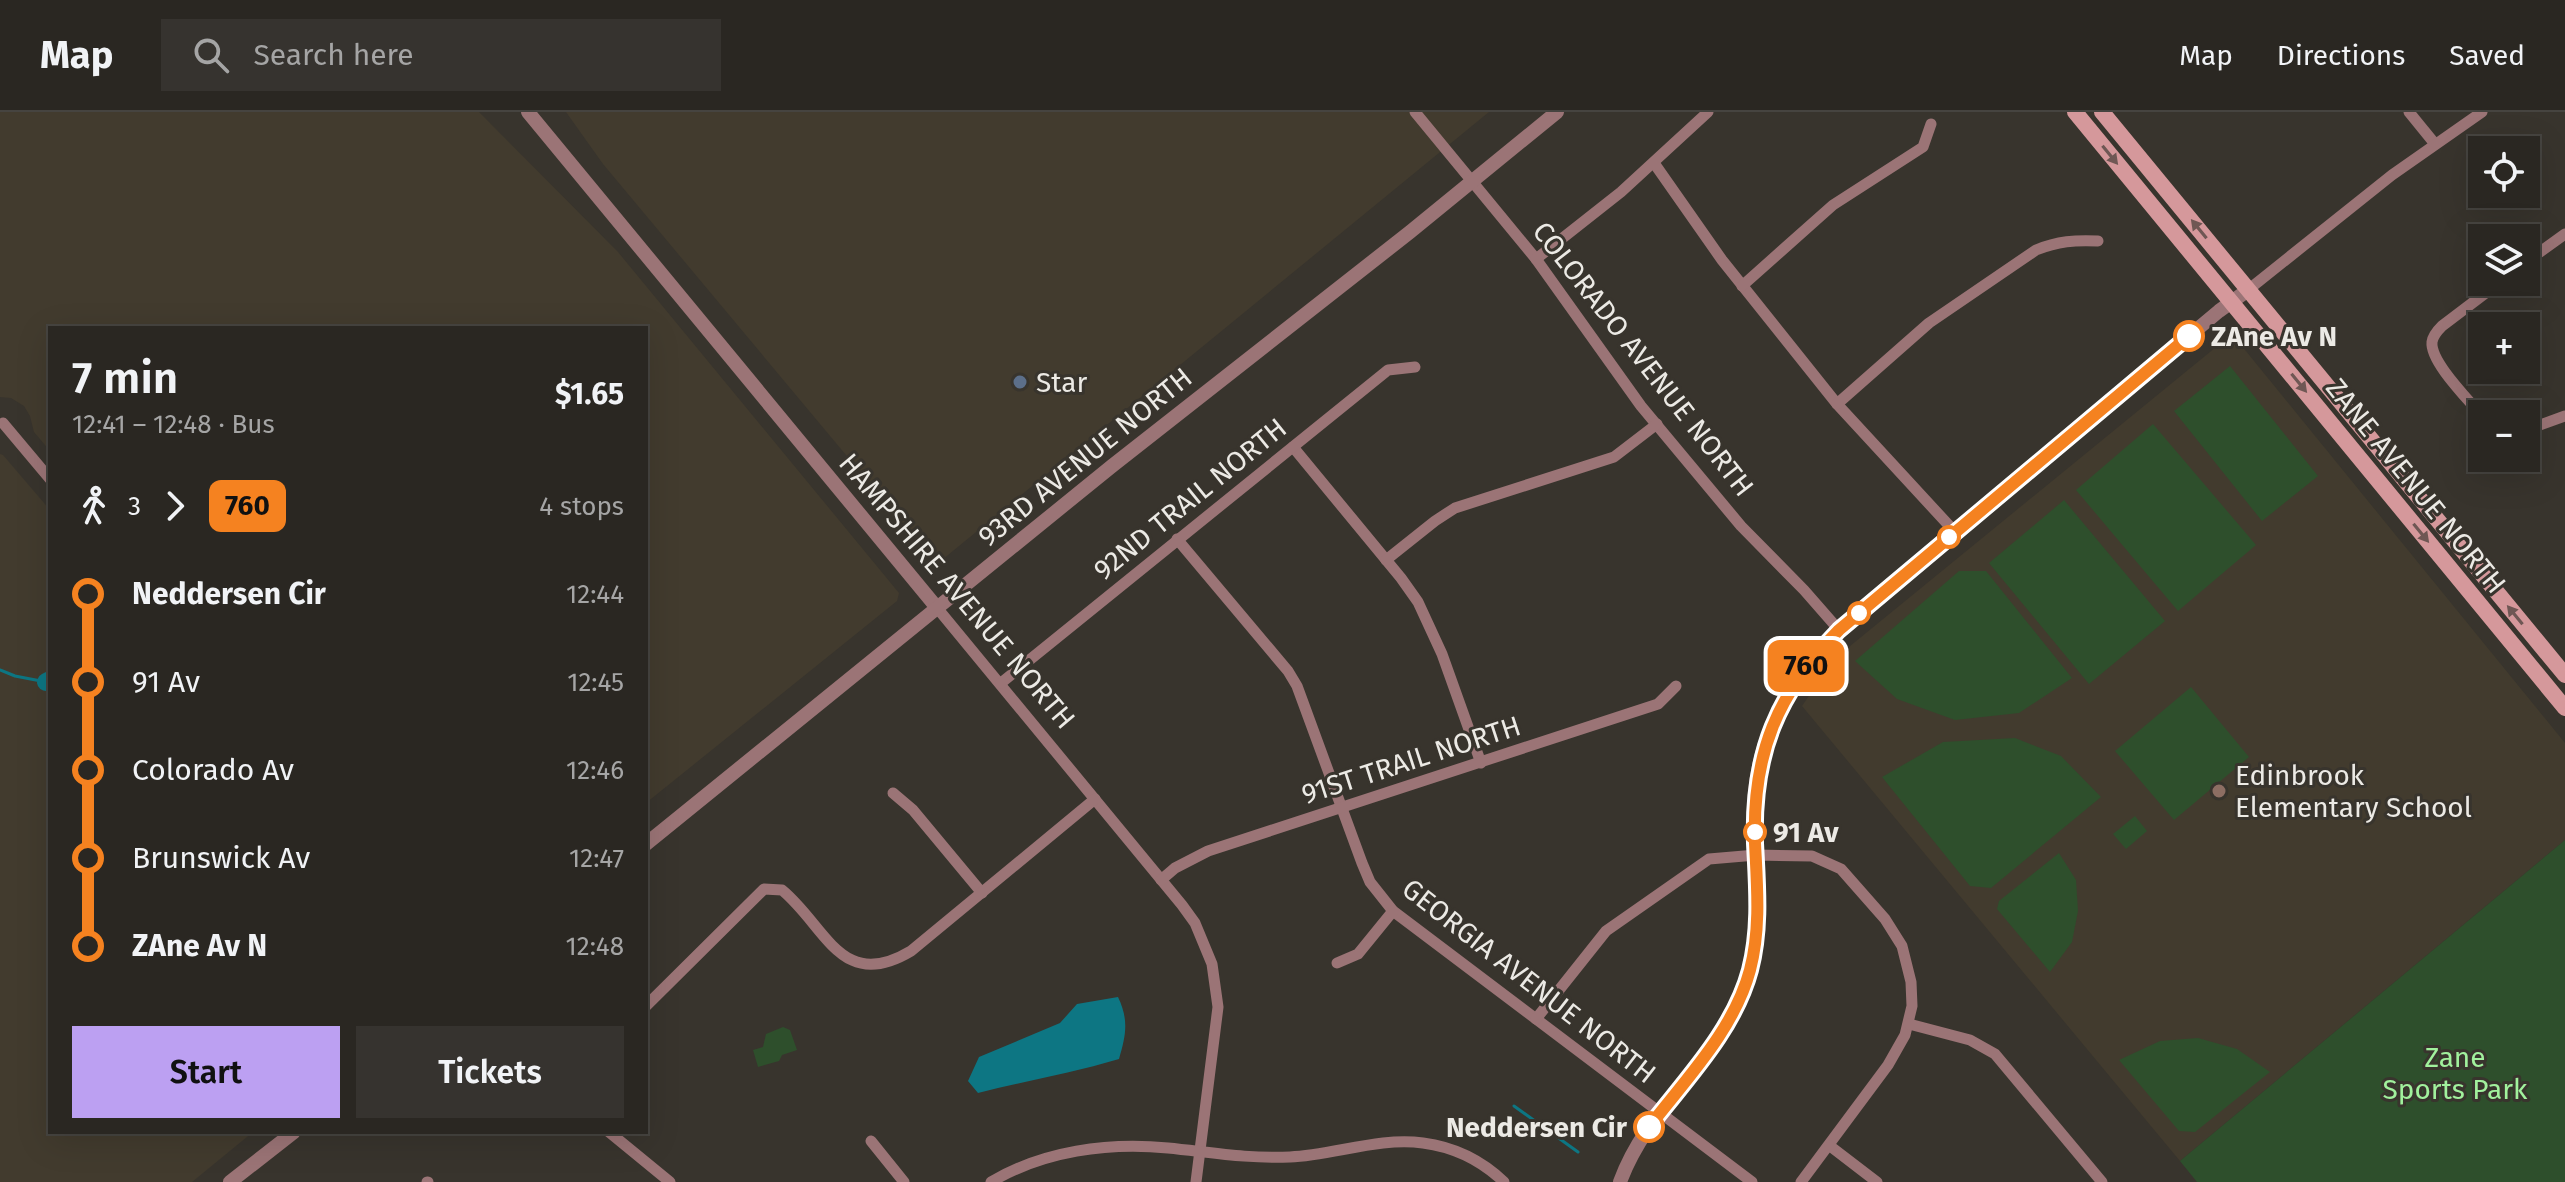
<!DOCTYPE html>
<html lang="en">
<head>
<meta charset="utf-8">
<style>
  body { margin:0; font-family:"Fira Sans",sans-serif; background:#36332f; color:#f1f3f6; height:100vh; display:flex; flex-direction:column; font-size:30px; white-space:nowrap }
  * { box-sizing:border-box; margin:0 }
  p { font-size:26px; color:#a5a5a5 }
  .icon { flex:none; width:44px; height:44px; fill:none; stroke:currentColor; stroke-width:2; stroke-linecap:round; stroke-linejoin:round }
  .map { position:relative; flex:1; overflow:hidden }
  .drawer { position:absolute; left:48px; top:214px; width:600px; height:808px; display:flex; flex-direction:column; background:#2a2722; border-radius:0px; box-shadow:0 8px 32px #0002,0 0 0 2px #464440 }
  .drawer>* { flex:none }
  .badge { padding:0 16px; border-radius:12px; font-size:28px; line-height:52px }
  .tools { position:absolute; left:2468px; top:24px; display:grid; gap:16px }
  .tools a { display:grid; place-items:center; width:72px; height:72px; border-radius:0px; background:#2a2722; box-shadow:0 8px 32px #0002,0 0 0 2px #464440; font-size:40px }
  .map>.badge { position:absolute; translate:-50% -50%; box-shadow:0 0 0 4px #fff }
  .legs { display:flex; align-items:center; gap:12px; height:88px; padding:0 24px; font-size:26px }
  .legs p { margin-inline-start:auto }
  .summary { display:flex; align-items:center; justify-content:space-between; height:136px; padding:0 24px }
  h1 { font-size:44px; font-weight:600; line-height:60px }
  .primary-button { display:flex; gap:16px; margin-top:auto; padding:16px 24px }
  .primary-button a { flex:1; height:92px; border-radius:0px; background:#bca0f2; color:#111; font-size:32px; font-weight:600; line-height:92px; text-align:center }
  .primary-button a+a { background:#36332f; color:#f1f3f6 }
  ul { padding:0 24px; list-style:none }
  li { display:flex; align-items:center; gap:28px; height:88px; font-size:30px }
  li i { display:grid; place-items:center; width:12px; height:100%; margin:0 10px; background:currentColor }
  li i::after { content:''; width:20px; height:20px; margin:-10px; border:6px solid; border-radius:50%; background:#2a2722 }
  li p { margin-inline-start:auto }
  li:first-child i { background:linear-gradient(#0000 50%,currentColor 0) }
  li:last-child i { background:linear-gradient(currentColor 50%,#0000 0) }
  header { display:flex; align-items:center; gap:48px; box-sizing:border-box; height:112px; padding:0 40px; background:#2a2722; border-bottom:2px solid #464440 }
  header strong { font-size:38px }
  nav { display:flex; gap:44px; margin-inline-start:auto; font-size:28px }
  .search { width:560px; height:72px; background:#36332f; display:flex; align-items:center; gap:20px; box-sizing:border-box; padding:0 28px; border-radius:0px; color:#a5a5a5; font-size:30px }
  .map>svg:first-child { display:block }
  .built { fill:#423b2e }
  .green { fill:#2e4f2c }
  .water { fill:#0d7683 }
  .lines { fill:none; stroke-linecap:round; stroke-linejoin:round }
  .stream { stroke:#0d7683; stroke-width:3 }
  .river { stroke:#0d7683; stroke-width:18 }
  .minor { stroke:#9b7476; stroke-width:11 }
  .tertiary { stroke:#9b7476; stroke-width:14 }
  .secondary { stroke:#d5989b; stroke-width:16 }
  .oneway { fill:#6f5754 }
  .line-1-casing { stroke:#fff; stroke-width:18 }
  .line-1 { stroke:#f58220; stroke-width:12 }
  .stop-1-dot { fill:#fff; stroke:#f58220; stroke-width:4 }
  .service-dot { fill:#5c6f8a; stroke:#38342d; stroke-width:3 }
  .education-dot { fill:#8d6e63; stroke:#38342d; stroke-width:3 }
  .labels { text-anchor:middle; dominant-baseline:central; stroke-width:6; stroke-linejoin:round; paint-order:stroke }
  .stop-label { font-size:28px; font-weight:bold; fill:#eceae5; stroke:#38342d; text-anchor:start }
  .street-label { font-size:28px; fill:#eceae5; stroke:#38342d }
  .poi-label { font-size:28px; fill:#eceae5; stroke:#38342d; text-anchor:start }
  .park-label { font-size:28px; fill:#a1f19d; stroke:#38342d }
</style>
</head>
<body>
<header>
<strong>Map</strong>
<div class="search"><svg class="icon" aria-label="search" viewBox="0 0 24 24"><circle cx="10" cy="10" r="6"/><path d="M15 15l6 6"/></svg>Search here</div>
<nav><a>Map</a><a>Directions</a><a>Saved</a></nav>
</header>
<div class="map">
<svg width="2565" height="1070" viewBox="0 0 2565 1070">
  <rect width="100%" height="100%" fill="#38342d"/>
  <g class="built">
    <polygon points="0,0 479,0 618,140 899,481 897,489 646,691 646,216 50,216 50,339 34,320 30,304 24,294 11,286 0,285"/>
    <polygon points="566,0 1489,0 937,452 603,52"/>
    <polygon points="2232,222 2565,631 2565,728 2180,1049 1802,594 1828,556 1844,539"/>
    <polygon points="0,342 3,343 50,398 50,1020 253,1020 192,1070 0,1070"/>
  </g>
  <g class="green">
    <polygon points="2230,254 2318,364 2262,409 2174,299"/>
    <polygon points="2153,312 2256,433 2178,499 2076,378"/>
    <polygon points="2064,388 2165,509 2089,572 1989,451"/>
    <polygon points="1959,459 1986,459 2072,566 2019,601 1955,608 1897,587 1855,549"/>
    <polygon points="2191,575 2249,645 2174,708 2115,639"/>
    <polygon points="2015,626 2061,644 2101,685 1991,776 1970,774 1882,665 1943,630"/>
    <polygon points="2135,704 2147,719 2126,737 2113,722"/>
    <polygon points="2565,728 2565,1070 2197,1070 2180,1049"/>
    <polygon points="2059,741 2076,768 2078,799 2072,830 2050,860 1997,797 1999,789"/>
    <polygon points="783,915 790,918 797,938 782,943 779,949 758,955 753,938 763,935 766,922"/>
    <polygon points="2198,926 2237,937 2270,960 2195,1020 2179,1019 2119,948 2160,929"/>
  </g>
  <path class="water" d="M1118,885c11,23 8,38 1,62 -47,14 -94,22 -141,34l-10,-12 11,-24 81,-34 17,-19z"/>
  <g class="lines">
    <g class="stream">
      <polyline points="0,558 15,564 46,570"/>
      <polyline points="1514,994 1578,1040"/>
    </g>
    <polyline class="river" points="46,570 50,568"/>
    <g class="minor">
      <polyline points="1415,0 1536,147 1641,294 1741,414 1804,478 1839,518"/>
      <polyline points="2409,0 2435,32"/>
      <polyline points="1654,51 1722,148 1837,292 1955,420"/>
      <polyline points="1536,147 1621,80 1708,0"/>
      <polyline points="2526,150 2565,122"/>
      <polyline points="1742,174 1833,93 1923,35 1931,12"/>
      <polyline points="2248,178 2392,63 2482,0"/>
      <path d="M1837,292l92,-81 107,-73c22,-9 39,-10 62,-9"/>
      <path d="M2482,304c-13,-16 -52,-54 -50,-74 1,-7 6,-12 10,-16l58,-44"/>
      <polyline points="3,311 50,367"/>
      <polyline points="2526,318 2565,304"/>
      <polyline points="1293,335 1401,466 1418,490 1442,542 1481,651"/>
      <polyline points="1177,427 1288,559 1297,574 1362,751 1370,770 1393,799 1752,1070"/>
      <polyline points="1386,448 1435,409 1455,396 1614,345 1657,312"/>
      <polyline points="938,497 1182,793 1195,811 1212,852 1218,895 1196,1070"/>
      <polyline points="1001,571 1388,258 1415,255"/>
      <polyline points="893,681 913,698 982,781"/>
      <polyline points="1161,768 1175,756 1208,739 1658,592 1676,574"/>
      <polyline points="1337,851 1358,842 1393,799"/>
      <path d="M646,894l118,-117 18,1c44,36 59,103 129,61l184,-152"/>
      <polyline points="1536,907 1606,819 1709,747 1756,743 1812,744 1841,757 1885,807 1902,834 1911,870 1912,894 1905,923 1888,953 1801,1070"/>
      <polyline points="1909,912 1970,928 1995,942 2102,1070"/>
      <polyline points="609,1020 670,1070"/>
      <polyline points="871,1029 904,1070"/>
      <polyline points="1830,1034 1877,1070"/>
      <polyline points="427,1070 428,1070"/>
      <path d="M991,1070c52,-31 117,-40 177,-34 41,4 80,11 122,9 44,-2 89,-20 133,-14 31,4 58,17 81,39"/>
    </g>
    <g class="tertiary">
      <polyline points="528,0 938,497"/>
      <polyline points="646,732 1112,354 1410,120 1557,0"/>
      <polyline points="230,1070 294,1020"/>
      <path d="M1620,1070c26,-72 93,-119 122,-188 18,-40 15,-83 14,-126 -1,-30 -4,-61 1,-91 11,-69 53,-122 104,-166l358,-300 29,-21"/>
    </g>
    <g class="secondary">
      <polyline points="2075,0 2565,596"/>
      <polyline points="2102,0 2565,563"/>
    </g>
  </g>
  <defs><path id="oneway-solid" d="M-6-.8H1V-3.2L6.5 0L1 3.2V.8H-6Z" transform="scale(2)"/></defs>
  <g class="oneway">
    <use href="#oneway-solid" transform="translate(2110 43) rotate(51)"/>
    <use href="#oneway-solid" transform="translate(2199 117) rotate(-129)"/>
    <use href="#oneway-solid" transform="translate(2299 271) rotate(51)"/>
    <use href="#oneway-solid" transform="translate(2421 421) rotate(51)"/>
    <use href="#oneway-solid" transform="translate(2515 503) rotate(-129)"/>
  </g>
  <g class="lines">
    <defs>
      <path id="line-1" d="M1649,1015c37,-48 85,-97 101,-157 11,-42 7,-85 5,-127 -3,-89 22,-150 84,-213l350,-294"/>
    </defs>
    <use href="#line-1" class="line-1-casing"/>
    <use href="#line-1" class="line-1"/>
  </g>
  <g class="stop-1-dot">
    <circle cx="2189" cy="224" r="14"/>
    <circle cx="1949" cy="425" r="10"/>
    <circle cx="1859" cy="501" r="10"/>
    <circle cx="1755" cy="720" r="10"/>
    <circle cx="1649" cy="1015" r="14"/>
  </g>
  <circle class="service-dot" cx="1020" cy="270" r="8"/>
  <circle class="education-dot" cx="2219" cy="679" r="8"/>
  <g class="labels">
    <g class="stop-label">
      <text x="2211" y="224">ZAne Av N</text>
      <text x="1773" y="720">91 Av</text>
      <text x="1627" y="1015" text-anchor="end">Neddersen Cir</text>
    </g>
    <g class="street-label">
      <text transform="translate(1643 247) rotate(52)">COLORADO AVENUE NORTH</text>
      <text transform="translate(1085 345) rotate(-39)">93RD AVENUE NORTH</text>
      <text transform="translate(2416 374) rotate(51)">ZANE AVENUE NORTH</text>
      <text transform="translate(1190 387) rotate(-39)">92ND TRAIL NORTH</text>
      <text transform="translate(957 479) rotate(50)">HAMPSHIRE AVENUE NORTH</text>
      <text transform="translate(1411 648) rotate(-18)">91ST TRAIL NORTH</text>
      <text transform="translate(1529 869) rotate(38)">GEORGIA AVENUE NORTH</text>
    </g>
    <g class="poi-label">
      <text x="1036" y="270">Star</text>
      <text x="2235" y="663">Edinbrook<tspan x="2235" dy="32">Elementary School</tspan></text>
    </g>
    <g class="park-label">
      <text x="2455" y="945">Zane<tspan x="2455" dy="32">Sports Park</tspan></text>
    </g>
  </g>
</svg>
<div class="tools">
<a><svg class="icon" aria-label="locate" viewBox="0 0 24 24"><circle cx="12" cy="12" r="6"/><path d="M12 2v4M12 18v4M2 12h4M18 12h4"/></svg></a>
<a><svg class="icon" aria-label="layers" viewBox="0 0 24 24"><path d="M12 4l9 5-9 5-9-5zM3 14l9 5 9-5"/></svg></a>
<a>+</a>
<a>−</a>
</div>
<b class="badge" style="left:1806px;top:554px;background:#f58220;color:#111">760</b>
<section class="drawer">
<div class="summary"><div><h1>7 min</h1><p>12:41 – 12:48 · Bus</p></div><b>$1.65</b></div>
<div class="legs"><svg class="icon" aria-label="walk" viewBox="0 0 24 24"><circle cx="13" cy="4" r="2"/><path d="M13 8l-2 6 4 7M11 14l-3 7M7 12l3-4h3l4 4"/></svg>3<svg class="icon" aria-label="forward" viewBox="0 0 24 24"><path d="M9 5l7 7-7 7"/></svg><b class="badge" style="background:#f58220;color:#111">760</b><p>4 stops</p></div>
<ul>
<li><i style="color:#f58220"></i><b>Neddersen Cir</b><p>12:44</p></li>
<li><i style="color:#f58220"></i><span>91 Av</span><p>12:45</p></li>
<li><i style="color:#f58220"></i><span>Colorado Av</span><p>12:46</p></li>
<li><i style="color:#f58220"></i><span>Brunswick Av</span><p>12:47</p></li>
<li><i style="color:#f58220"></i><b>ZAne Av N</b><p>12:48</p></li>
</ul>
<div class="primary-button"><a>Start</a><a>Tickets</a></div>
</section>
</div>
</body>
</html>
